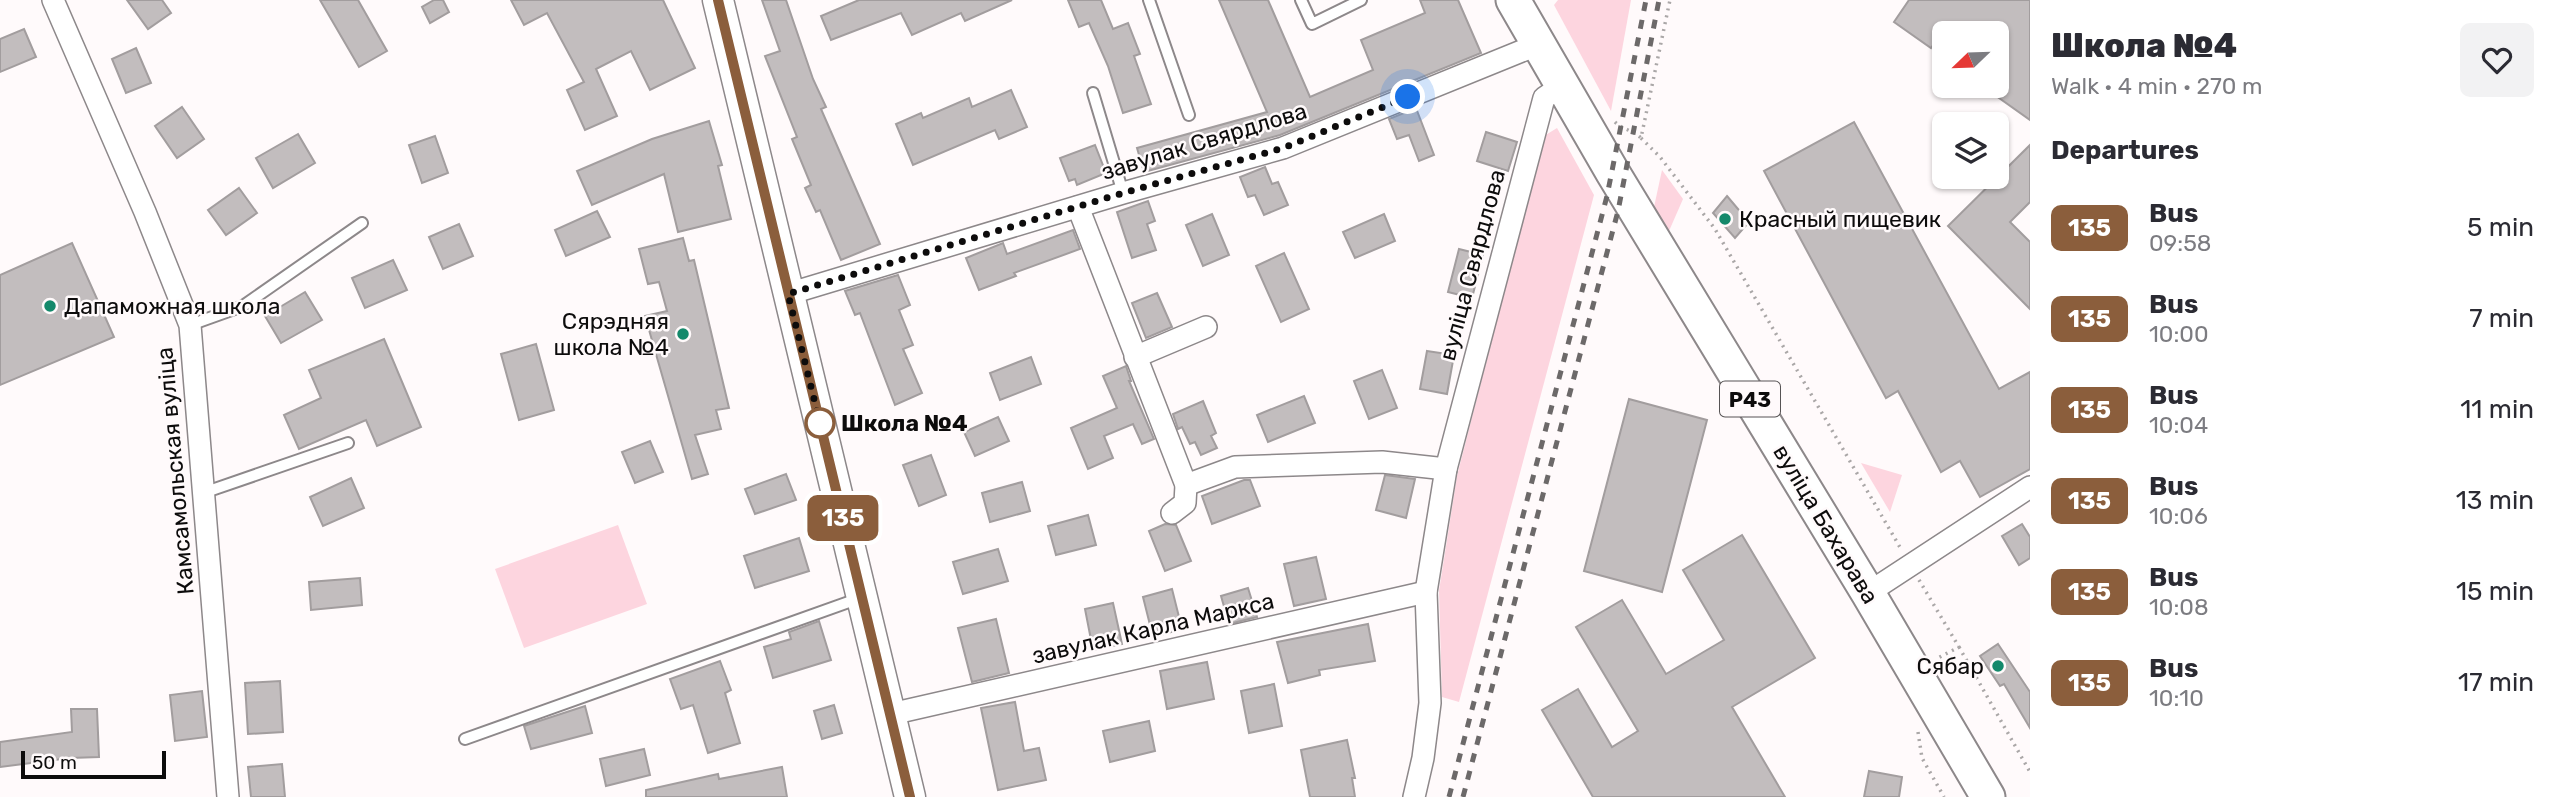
<!DOCTYPE html>
<html lang="en">
<head>
<meta charset="utf-8">
<style>
  body { margin:0; font-family:Rubik,sans-serif; background:#f2f2f3; color:#2b2b33; height:100vh; display:flex; flex-direction:column; font-size:26px; white-space:nowrap }
  * { box-sizing:border-box; margin:0 }
  p { font-size:23px; color:#7c7c81 }
  .icon { flex:none; width:38px; height:38px; fill:none; stroke:currentColor; stroke-width:2; stroke-linecap:round; stroke-linejoin:round }
  .map { position:relative; flex:1; overflow:hidden }
  .side { display:flex; flex-direction:column; background:#fff; width:525px }
  .side>* { flex:none }
  .badge { padding:0 14px; border-radius:10px; font-size:24px; line-height:46px }
  .needle { width:46px; rotate:247deg }
  .controls { position:absolute; left:1932px; top:21px; display:grid; gap:14px }
  .controls a { display:grid; place-items:center; width:77px; height:77px; border-radius:10px; background:#fff; box-shadow:0 2px 5px #0004; font-size:35px }
  .scale { position:absolute; left:21px; bottom:18px; width:145px; box-sizing:border-box; padding-left:7px; border:4px solid #0d0c0c; border-top:0; font-size:19px; line-height:24px; white-space:nowrap; color:#0d0c0c; -webkit-text-stroke:5px #fffafb; paint-order:stroke }
  .you { position:absolute; width:35px; height:35px; margin:-18px; border:5px solid #fff; border-radius:50%; background:#1a73e8; box-shadow:0 0 0 10px #1a73e833 }
  .map>.badge { position:absolute; translate:-50% -50%; box-shadow:0 0 0 4px #fff }
  h2 { padding:0 21px; font-size:26px; line-height:63px }
  .round { display:grid; place-items:center; flex:none; width:74px; height:74px; border-radius:10px; background:#f2f2f3 }
  .overview { display:flex; align-items:center; justify-content:space-between; height:119px; padding:0 21px }
  h1 { font-size:33px; font-weight:800; line-height:52px }
  ul { padding:0; list-style:none }
  li { display:flex; align-items:center; gap:21px; height:91px; padding:0 21px }
  li div { flex:1 }
  li b { display:block; font-size:26px }
  li em { font-style:normal }
  li .badge { min-width:77px; font-weight:700; text-align:center }
  main { display:flex; flex:1; min-height:0 }
  .map>svg:first-child { display:block }
  .green { fill:#fdd5df }
  .building { fill:#c2bdbe; stroke:#a29d9e; stroke-width:2 }
  .lines { fill:none; stroke-linecap:round; stroke-linejoin:round }
  .lane-casing { stroke:#8d888a; stroke-width:14 }
  .street-casing { stroke:#8d888a; stroke-width:24 }
  .secondary-casing { stroke:#8d888a; stroke-width:33 }
  .primary-casing { stroke:#8d888a; stroke-width:37 }
  .path { stroke:#aaa7a7; stroke-width:3.5; stroke-dasharray:2 5; stroke-linecap:butt }
  .lane { stroke:#fff; stroke-width:10 }
  .street { stroke:#fff; stroke-width:21 }
  .secondary { stroke:#fff; stroke-width:30 }
  .primary { stroke:#fff; stroke-width:33 }
  .rail { stroke:#6c6969; stroke-width:5; stroke-dasharray:9 9; stroke-linecap:butt }
  .line-casing { stroke:#fff; stroke-width:16 }
  .line { stroke:#8b5e3c; stroke-width:10 }
  .walk { stroke:#0d0c0c; stroke-width:7; stroke-dasharray:0 12.6 }
  .poi-dot { fill:#14896b; stroke:#fffafb; stroke-width:2.5 }
  .stop-dot { fill:#fff; stroke:#8b5e3c; stroke-width:3.5 }
  .labels { text-anchor:middle; dominant-baseline:central; stroke-width:5; stroke-linejoin:round; paint-order:stroke }
  .shield { fill:#fffafb; stroke:#565354; stroke-width:2 }
  .shield-label { font-size:21px; font-weight:bold; fill:#0d0c0c }
  .street-label { font-size:23px; fill:#0d0c0c; stroke:#fffafb }
  .poi-label { font-size:23px; fill:#0d0c0c; stroke:#fffafb; text-anchor:start }
  .stop-label { font-size:23px; font-weight:bold; fill:#0d0c0c; stroke:#fffafb; text-anchor:start }
</style>
</head>
<body>
<main>
<div class="map">
<svg width="2030" height="797" viewBox="0 0 2030 797">
  <rect width="100%" height="100%" fill="#fffafb"/>
  <g class="green">
    <polygon points="1558,0 1631,0 1611,111 1554,5"/>
    <polygon points="1557,128 1594,195 1459,702 1442,697 1439,591 1457,476 1544,136"/>
    <polygon points="1662,170 1683,199 1669,231 1654,207"/>
    <polygon points="1861,463 1902,475 1890,512"/>
    <polygon points="618,525 647,604 524,648 495,569"/>
  </g>
  <g class="building">
    <polygon points="127,0 162,0 171,13 148,29"/>
    <polygon points="320,0 358,0 387,51 359,67"/>
    <polygon points="434,0 443,0 449,12 430,23 422,7"/>
    <polygon points="511,0 663,0 695,68 650,90 631,51 596,69 617,116 585,130 567,90 584,82 547,13 524,25"/>
    <polygon points="762,0 786,0 813,79 826,107 821,109 880,244 841,260 820,210 816,212 805,188 811,185 792,139 797,137 765,56 780,51"/>
    <polygon points="859,0 1012,0 965,21 961,13 912,35 901,13 831,40 821,16"/>
    <polygon points="1068,0 1101,0 1113,29 1128,23 1140,54 1134,56 1151,104 1123,113 1108,66 1089,23 1079,27"/>
    <polygon points="1219,0 1268,0 1310,97 1373,70 1361,40 1425,13 1420,0 1458,0 1481,53 1280,135 1144,172 1137,148 1267,112"/>
    <polygon points="1909,0 2030,0 2030,120 1992,93 2004,76 1997,71 1997,33 1942,33 1931,48 1894,22"/>
    <polygon points="24,29 36,57 0,72 0,39"/>
    <polygon points="136,48 151,83 126,93 112,59"/>
    <polygon points="1011,90 1027,127 999,139 995,130 913,165 896,124 921,113 923,118 969,98 972,107"/>
    <polygon points="182,107 204,139 177,158 155,126"/>
    <polygon points="1416,108 1434,155 1419,161 1409,135 1397,139 1389,119"/>
    <polygon points="709,121 722,165 718,166 731,219 678,232 664,174 592,205 577,171 652,139"/>
    <polygon points="1854,122 1999,389 2030,372 2030,469 1980,497 1960,461 1941,472 1898,391 1886,398 1764,171"/>
    <polygon points="1486,132 1517,142 1508,171 1477,161"/>
    <polygon points="298,134 315,163 273,188 256,158"/>
    <polygon points="435,136 448,173 422,183 409,145"/>
    <polygon points="1095,145 1106,173 1077,185 1075,179 1069,181 1060,158"/>
    <polygon points="2030,145 2030,202 2010,222 2030,242 2030,309 1948,226"/>
    <polygon points="1265,167 1272,184 1278,182 1288,205 1264,215 1255,195 1248,197 1240,177"/>
    <polygon points="239,188 257,213 226,235 208,210"/>
    <polygon points="1727,196 1749,222 1735,238 1713,213"/>
    <polygon points="1148,201 1155,221 1147,224 1156,250 1132,258 1117,212"/>
    <polygon points="597,211 610,237 566,256 555,230"/>
    <polygon points="1212,214 1229,255 1203,266 1186,225"/>
    <polygon points="1384,214 1395,241 1355,258 1343,232"/>
    <polygon points="459,224 473,256 443,269 429,237"/>
    <polygon points="1073,230 1080,249 1014,273 1016,276 979,290 966,258 1003,243 1007,254"/>
    <polygon points="683,238 689,261 694,260 729,408 716,410 721,429 695,435 708,474 692,479 645,316 667,311 659,282 648,284 639,249"/>
    <polygon points="72,243 114,337 0,385 0,275"/>
    <polygon points="1459,249 1483,255 1472,298 1448,292"/>
    <polygon points="1284,253 1309,309 1281,322 1256,266"/>
    <polygon points="393,260 407,290 365,308 352,278"/>
    <polygon points="898,275 910,305 899,310 913,345 903,349 922,393 895,405 860,313 855,315 845,291"/>
    <polygon points="305,292 322,320 281,343 265,316"/>
    <polygon points="1157,293 1172,327 1146,338 1132,303"/>
    <polygon points="384,339 421,427 377,446 366,420 299,449 284,415 321,398 309,370"/>
    <polygon points="536,344 554,410 519,420 501,354"/>
    <polygon points="1427,351 1454,355 1447,394 1420,389"/>
    <polygon points="1031,357 1041,384 1000,400 990,373"/>
    <polygon points="1126,366 1131,381 1129,381 1154,439 1142,444 1133,424 1104,436 1113,458 1088,469 1071,428 1117,408 1103,376"/>
    <polygon points="1382,370 1397,408 1369,419 1354,381"/>
    <polygon points="1304,396 1315,423 1268,442 1257,415"/>
    <polygon points="1629,399 1707,420 1662,592 1584,571"/>
    <polygon points="1203,401 1216,433 1211,436 1217,448 1201,455 1195,442 1190,444 1182,427 1178,429 1173,414"/>
    <polygon points="998,417 1009,441 975,456 964,432"/>
    <polygon points="650,441 663,472 635,483 622,452"/>
    <polygon points="931,455 946,495 919,506 903,465"/>
    <polygon points="786,474 796,500 755,514 745,489"/>
    <polygon points="1385,475 1415,479 1406,518 1376,510"/>
    <polygon points="351,478 364,508 323,526 310,497"/>
    <polygon points="1244,480 1250,480 1260,506 1212,524 1202,496"/>
    <polygon points="1022,482 1030,511 990,522 982,493"/>
    <polygon points="1088,515 1096,545 1056,555 1048,526"/>
    <polygon points="1165,524 1176,525 1191,561 1165,571 1149,531"/>
    <polygon points="2022,524 2030,537 2030,558 2019,565 2002,536"/>
    <polygon points="1742,535 1815,658 1732,707 1785,797 1593,797 1542,710 1578,689 1612,747 1638,731 1576,627 1622,600 1666,674 1724,640 1683,570"/>
    <polygon points="799,538 809,571 755,588 744,556"/>
    <polygon points="998,549 1008,581 963,594 953,562"/>
    <polygon points="1316,557 1326,599 1294,606 1284,564"/>
    <polygon points="360,578 362,605 311,610 309,582"/>
    <polygon points="1248,588 1257,617 1229,624 1221,596"/>
    <polygon points="1172,589 1182,629 1153,637 1143,597"/>
    <polygon points="1113,603 1122,644 1093,650 1085,609"/>
    <polygon points="996,619 1009,673 972,682 958,628"/>
    <polygon points="819,621 831,660 773,678 764,647 791,639 789,632"/>
    <polygon points="1368,624 1375,661 1319,670 1320,675 1288,683 1277,642"/>
    <polygon points="1998,644 2030,692 2030,728 2004,684 2000,686 1980,656"/>
    <polygon points="720,661 731,690 725,693 740,743 708,753 693,705 681,709 670,679"/>
    <polygon points="1207,662 1214,699 1167,709 1160,671"/>
    <polygon points="280,681 283,732 248,734 245,683"/>
    <polygon points="1274,684 1282,726 1249,733 1241,691"/>
    <polygon points="202,691 207,737 175,741 170,695"/>
    <polygon points="1015,702 1024,751 1039,748 1046,780 998,790 981,708"/>
    <polygon points="834,705 842,733 822,739 814,711"/>
    <polygon points="585,706 592,733 531,749 524,726"/>
    <polygon points="71,709 97,709 99,757 70,758 0,767 0,742 72,732"/>
    <polygon points="1149,721 1155,751 1110,762 1103,731"/>
    <polygon points="1347,740 1355,778 1352,778 1355,797 1310,797 1301,750"/>
    <polygon points="644,749 650,775 606,786 600,759"/>
    <polygon points="282,764 285,797 251,797 248,767"/>
    <polygon points="782,767 787,797 646,797 646,790 718,774 719,779"/>
    <polygon points="1869,771 1902,777 1899,797 1864,797"/>
  </g>
  <g class="lines">
    <defs>
      <g id="lane">
        <polyline points="1149,0 1189,115"/>
        <polyline points="1301,0 1312,24 1361,0"/>
        <polyline points="1093,93 1123,193"/>
        <polyline points="190,325 243,306 362,223"/>
        <polyline points="203,493 348,443"/>
        <polyline points="465,739 860,598"/>
      </g>
      <g id="street">
        <polyline points="53,0 145,212 190,325 228,797"/>
        <polyline points="1078,207 1186,485 1185,503 1172,513"/>
        <polyline points="788,294 1123,193 1283,148 1539,44"/>
        <polyline points="1135,357 1206,327"/>
        <polyline points="1186,485 1235,467 1382,462 1446,469"/>
        <polyline points="1868,593 2030,487"/>
        <polyline points="891,714 1426,592"/>
        <polyline points="1414,797 1423,758 1430,703 1426,592 1446,469 1544,98 1563,85"/>
      </g>
      <polyline id="secondary" points="718,0 910,797"/>
      <polyline id="primary" points="1513,0 1613,173 1868,593 1988,797"/>
    </defs>
    <use href="#lane" class="lane-casing"/>
    <use href="#street" class="street-casing"/>
    <use href="#secondary" class="secondary-casing"/>
    <use href="#primary" class="primary-casing"/>
    <g class="path">
      <path d="M1615,122c8,8 18,8 26,16l29,-138"/>
      <polyline points="1641,138 1660,157 1715,229 1901,549"/>
      <polyline points="1919,580 1959,647 1936,659"/>
      <polyline points="1959,647 2030,772"/>
      <polyline points="1918,732 1922,758 1944,797"/>
    </g>
    <use href="#lane" class="lane"/>
    <use href="#street" class="street"/>
    <use href="#secondary" class="secondary"/>
    <use href="#primary" class="primary"/>
    <g class="rail">
      <polyline points="1449,797 1607,196 1646,0"/>
      <polyline points="1463,797 1618,211 1659,0"/>
    </g>
  </g>
  <g class="lines">
    <defs>
      <polyline id="line" points="718,0 910,797"/>
    </defs>
    <use href="#line" class="line-casing"/>
    <use href="#line" class="line"/>
    <polyline class="walk" points="820,423 788,294 1123,193 1283,148 1408,97"/>
  </g>
  <g class="poi-dot">
    <circle cx="1725" cy="219" r="7"/>
    <circle cx="50" cy="306" r="7"/>
    <circle cx="683" cy="334" r="7"/>
    <circle cx="1998" cy="666" r="7"/>
  </g>
  <circle class="stop-dot" cx="820" cy="423" r="14"/>
  <g class="labels">
    <rect class="shield" x="1720" y="381.5" width="60" height="35" rx="5"/>
    <g class="shield-label">
      <text x="1750" y="399">Р43</text>
    </g>
    <g class="street-label">
      <text transform="translate(1204 141) rotate(-17)">завулак Свярдлова</text>
      <text transform="translate(1472 265) rotate(-75)">вуліца Свярдлова</text>
      <text transform="translate(175 471) rotate(-95)">Камсамольская вуліца</text>
      <text transform="translate(1826 524) rotate(59)">вуліца Бахарава</text>
      <text transform="translate(1153 628) rotate(-13)">завулак Карла Маркса</text>
    </g>
    <g class="poi-label">
      <text x="1739" y="219">Красный пищевик</text>
      <text x="64" y="306">Дапаможная школа</text>
      <text x="669" y="321" text-anchor="end">Сярэдняя<tspan x="669" dy="26">школа №4</tspan></text>
      <text x="1984" y="666" text-anchor="end">Сябар</text>
    </g>
    <g class="stop-label">
      <text x="841" y="423">Школа №4</text>
    </g>
  </g>
</svg>
<div class="controls">
<a><svg class="needle" viewBox="-14 -14 28 28"><path d="M0-13l5 13h-10z" fill="#e53935"/><path d="M0 13l5-13h-10z" fill="#7c7c81"/></svg></a>
<a><svg class="icon" aria-label="layers" viewBox="0 0 24 24"><path d="M12 4l9 5-9 5-9-5zM3 14l9 5 9-5"/></svg></a>
</div>
<div class="scale">50 m</div>
<div class="you" style="left:1408px;top:97px"></div>
<b class="badge" style="left:843px;top:518px;background:#8b5e3c;color:#fff">135</b>
</div>
<section class="side">
<div class="overview"><div><h1>Школа №4</h1><p>Walk · 4 min · 270 m</p></div><a class="round"><svg class="icon" aria-label="heart" viewBox="0 0 24 24"><path d="M12 20l-8-8c-3-5 5-10 8-4 3-6 11-1 8 4z"/></svg></a></div>
<h2>Departures</h2>
<ul>
<li><span class="badge" style="background:#8b5e3c;color:#fff">135</span><div><b>Bus</b><p>09:58</p></div><em>5 min</em></li>
<li><span class="badge" style="background:#8b5e3c;color:#fff">135</span><div><b>Bus</b><p>10:00</p></div><em>7 min</em></li>
<li><span class="badge" style="background:#8b5e3c;color:#fff">135</span><div><b>Bus</b><p>10:04</p></div><em>11 min</em></li>
<li><span class="badge" style="background:#8b5e3c;color:#fff">135</span><div><b>Bus</b><p>10:06</p></div><em>13 min</em></li>
<li><span class="badge" style="background:#8b5e3c;color:#fff">135</span><div><b>Bus</b><p>10:08</p></div><em>15 min</em></li>
<li><span class="badge" style="background:#8b5e3c;color:#fff">135</span><div><b>Bus</b><p>10:10</p></div><em>17 min</em></li>
</ul>
</section>
</main>
</body>
</html>
